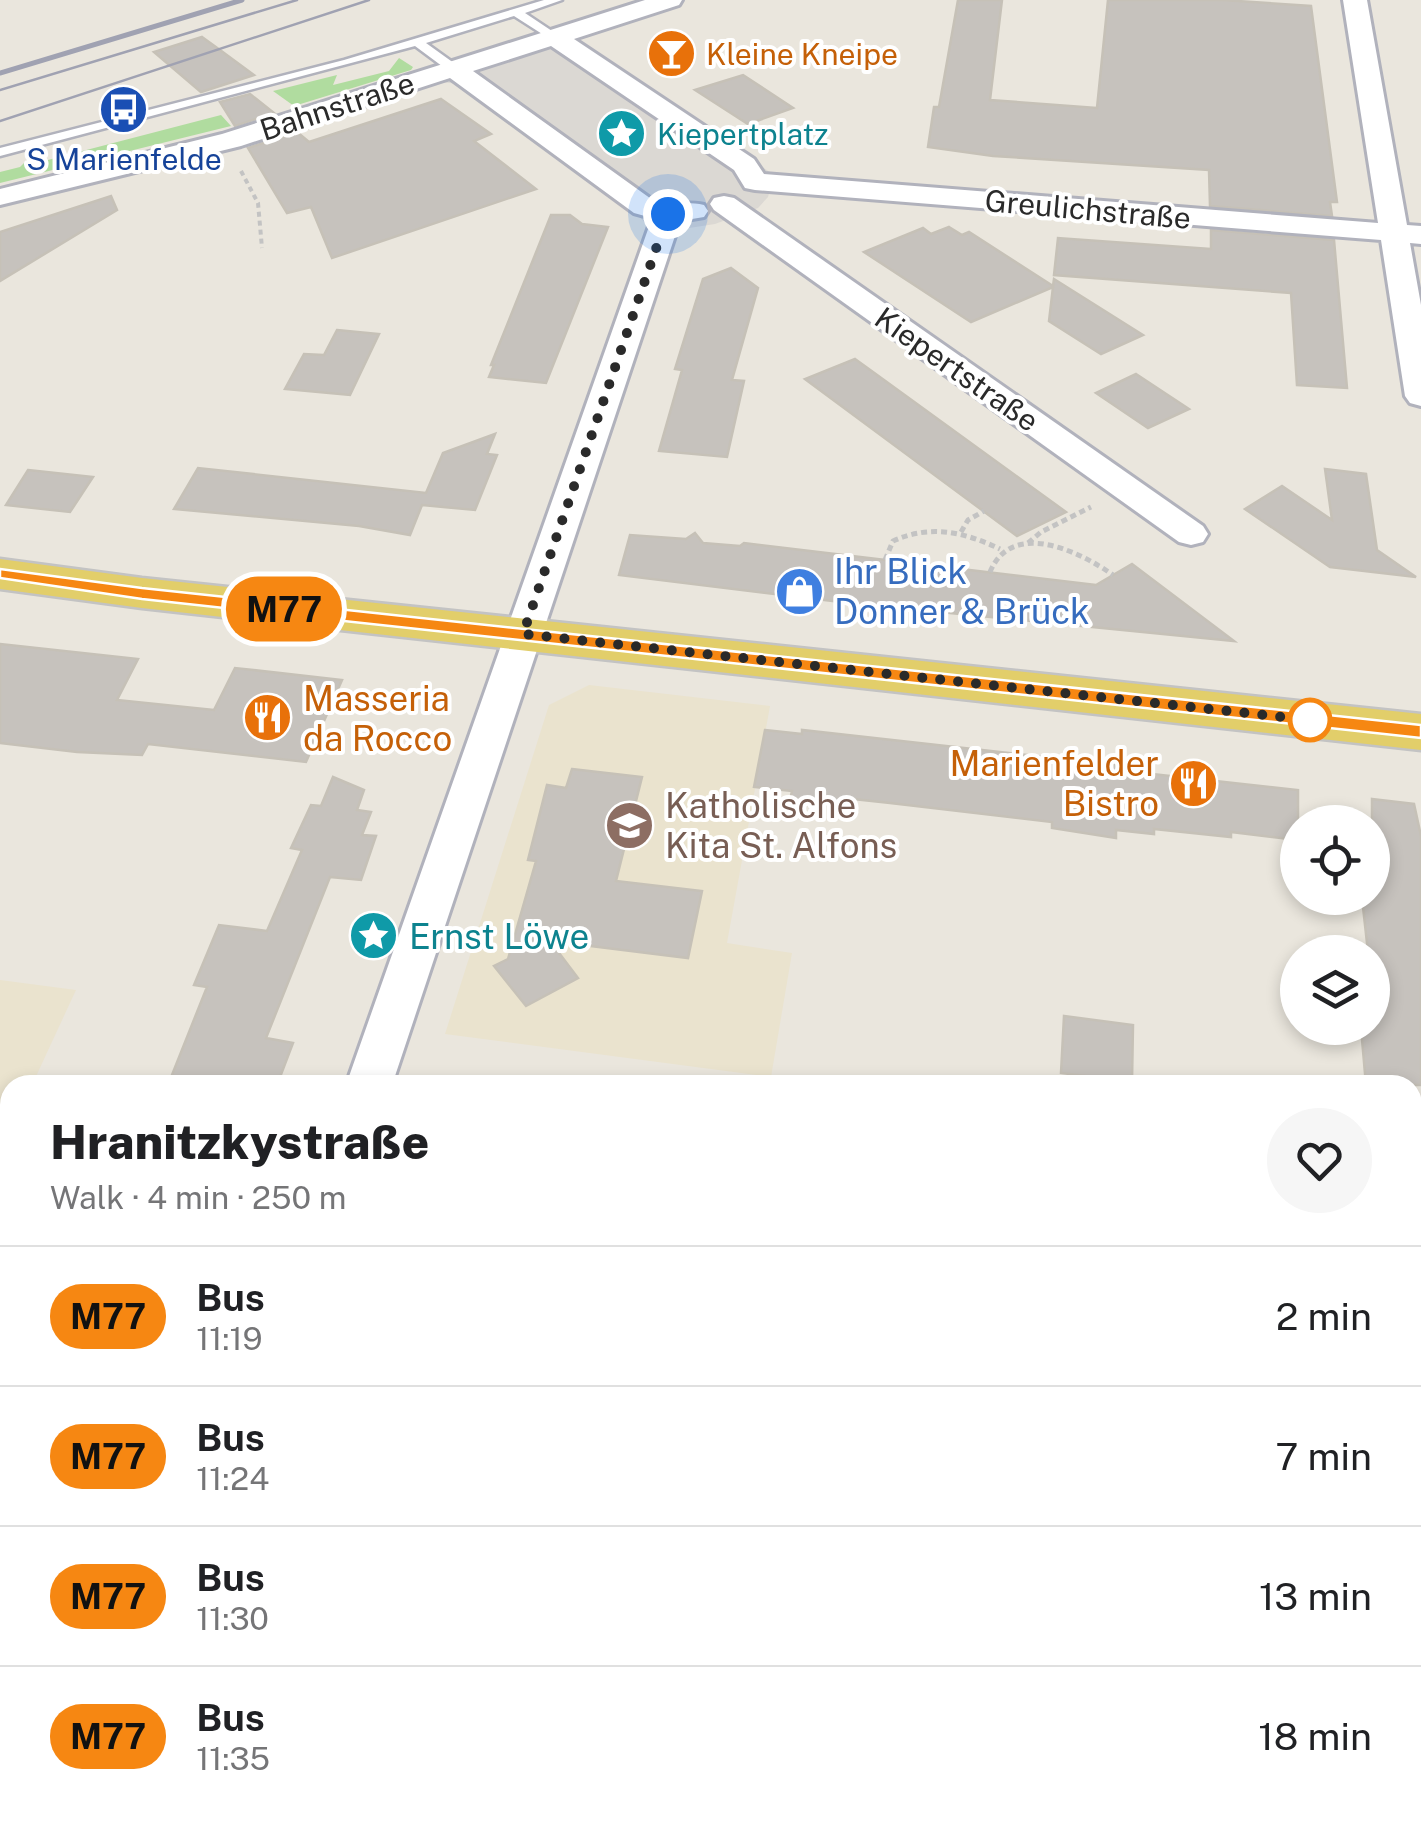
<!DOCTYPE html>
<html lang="en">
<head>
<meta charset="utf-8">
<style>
  body { margin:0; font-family:"Public Sans",sans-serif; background:#f6f6f6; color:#202124; height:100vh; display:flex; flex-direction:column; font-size:38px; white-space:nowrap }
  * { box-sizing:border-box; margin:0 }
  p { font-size:32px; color:#757577 }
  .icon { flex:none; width:55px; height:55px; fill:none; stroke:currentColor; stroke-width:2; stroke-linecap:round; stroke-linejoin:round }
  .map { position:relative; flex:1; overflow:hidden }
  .sheet { position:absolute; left:0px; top:1075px; width:1422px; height:750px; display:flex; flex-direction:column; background:#fff; border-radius:30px 30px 0 0; box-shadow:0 5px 15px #0003 }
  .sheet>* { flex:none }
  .badge { padding:0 20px; border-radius:32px; font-size:35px; line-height:65px }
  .buttons { position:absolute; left:1280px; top:805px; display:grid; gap:20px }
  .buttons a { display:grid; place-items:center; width:110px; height:110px; border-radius:50%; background:#fff; box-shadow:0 5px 15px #0003; font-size:50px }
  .you { position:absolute; width:50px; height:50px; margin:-25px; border:8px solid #fff; border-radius:50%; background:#1a73e8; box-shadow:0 0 0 15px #1a73e833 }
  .map>.badge { position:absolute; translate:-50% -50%; box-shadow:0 0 0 5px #fff }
  .round { display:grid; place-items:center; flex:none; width:105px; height:105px; border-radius:52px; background:#f6f6f6 }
  .overview { display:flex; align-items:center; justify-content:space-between; height:170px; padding:0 50px }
  h1 { font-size:48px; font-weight:800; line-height:75px }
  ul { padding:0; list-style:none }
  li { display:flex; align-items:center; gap:30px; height:140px; padding:0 50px; border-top:2px solid #e0e0e0 }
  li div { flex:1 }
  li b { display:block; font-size:38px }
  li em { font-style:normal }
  li .badge { min-width:110px; font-weight:700; text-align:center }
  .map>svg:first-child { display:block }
  .education { fill:#eae3ce }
  .green { fill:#b0dc9f }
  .plaza { fill:#dbd8d3 }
  .building { fill:#c6c2bd; stroke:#c6c1b7; stroke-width:2.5 }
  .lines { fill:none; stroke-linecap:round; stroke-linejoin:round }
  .service-casing { stroke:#b1b2bc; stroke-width:5 }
  .minor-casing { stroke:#b1b2bc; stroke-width:6 }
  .primary-casing { stroke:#c3c3c3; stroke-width:5 }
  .path-far1 { stroke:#c3c3c3; stroke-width:4; stroke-dasharray:5 4; stroke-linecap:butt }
  .path { stroke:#c3c3c3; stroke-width:5; stroke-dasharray:6 4; stroke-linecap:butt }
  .service { fill:#fff; fill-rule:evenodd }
  .minor { fill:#fff; fill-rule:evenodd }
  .primary { fill:#e2ce6a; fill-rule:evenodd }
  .tram { stroke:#a0a2b2; stroke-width:2.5 }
  .rail { stroke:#a0a2b2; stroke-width:5 }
  .line { fill:#f68712; stroke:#fff; stroke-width:2.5 }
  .walk { stroke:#2a2a2a; stroke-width:10; stroke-dasharray:0 18 }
  .stop-dot { fill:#fff; stroke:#f68712; stroke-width:5 }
  .labels { text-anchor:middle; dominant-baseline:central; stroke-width:8; stroke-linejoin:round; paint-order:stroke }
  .far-food-label { font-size:30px; fill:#c56008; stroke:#fff; text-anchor:start }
  .far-street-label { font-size:30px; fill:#2a2a2a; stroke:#fff }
  .far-culture-label { font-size:30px; fill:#0d838f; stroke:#fff; text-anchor:start }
  .far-transit-label { font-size:30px; fill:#164399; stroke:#fff }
  .shop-label { font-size:35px; fill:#366cbe; stroke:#fff; text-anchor:start }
  .food-label { font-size:35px; fill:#c56008; stroke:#fff; text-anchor:start }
  .education-label { font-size:35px; fill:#785e54; stroke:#fff; text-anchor:start }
  .culture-label { font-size:35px; fill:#0d838f; stroke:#fff; text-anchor:start }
</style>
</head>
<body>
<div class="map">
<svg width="1421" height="1825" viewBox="0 0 1421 1825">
  <rect width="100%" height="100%" fill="#eae6dd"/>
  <g class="education">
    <polygon points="589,685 770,706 727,943 792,953 771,1077 445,1034 549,705"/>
    <polygon points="0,980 76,990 32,1085 10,1085 10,1363 0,1361"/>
  </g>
  <g class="green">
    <polygon points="399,58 413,67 411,70 294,106 273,91 337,75 333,85 389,71"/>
    <polygon points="221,115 231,126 0,183 0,172 20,167 28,159 44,161"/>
  </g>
  <polygon class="plaza" points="581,36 578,42 774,175 768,197 758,208 715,224 689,228 646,224 637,214 460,84 439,82"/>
  <g class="building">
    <polygon points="958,0 1002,0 990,100 1097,108 1108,0 1223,0 1311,6 1337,202 1330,202 1332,216 1210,206 1209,170 993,156 928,147 934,107 939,107"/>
    <polygon points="202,37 220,50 254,75 201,92 154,52"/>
    <polygon points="743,75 793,108 748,124 695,90"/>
    <polygon points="250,94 274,113 235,126 220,102"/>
    <polygon points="441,99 491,134 474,141 536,189 332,258 311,207 287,213 248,148 297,132 309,142"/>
    <polygon points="111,196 117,210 0,281 0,232"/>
    <polygon points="551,215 570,215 582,224 608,227 546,383 489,377 494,365 491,365"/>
    <polygon points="949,227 962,235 969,232 1053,286 1054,279 1143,335 1101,354 1049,321 1053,287 971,322 864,252 923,228 931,234"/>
    <polygon points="1211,230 1334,240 1347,388 1297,385 1291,293 1054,275 1058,238 1211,249"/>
    <polygon points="731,268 758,288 732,380 744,381 727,457 659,451 682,370 675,369 703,279"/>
    <polygon points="337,330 379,334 350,395 285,389 304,354 324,355"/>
    <polygon points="855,359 873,372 1066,512 1017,536 805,379"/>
    <polygon points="1136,374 1189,409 1148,428 1096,393"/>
    <polygon points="495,434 487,454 497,455 475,510 422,505 410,535 359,526 174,509 198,468 426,493 443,453"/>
    <polygon points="1325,469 1366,474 1377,550 1416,577 1330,567 1245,509 1282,486 1332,520"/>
    <polygon points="28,470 93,477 70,512 6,505"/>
    <polygon points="695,533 703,543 740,546 744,543 1096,585 1132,564 1234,641 849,603 619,575 630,535 686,539"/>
    <polygon points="0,644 138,659 117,700 214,710 235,668 342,680 306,762 148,744 142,755 77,752 0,743"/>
    <polygon points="765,730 802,734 802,730 1117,765 1116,770 1298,790 1298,840 1231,832 1231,837 1154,829 1154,834 1116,830 1116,838 1052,828 1052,822 890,803 853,799 852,808 790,800 792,791 754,787"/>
    <polygon points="572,769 642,777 616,881 702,891 688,958 550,941 578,978 526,1006 494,966 508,959 536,861 528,860 547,785 566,788"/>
    <polygon points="333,777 364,790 357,810 371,812 362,835 376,836 361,880 330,877 266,1038 293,1043 277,1085 168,1085 207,987 194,985 219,925 267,931 302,850 291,848 311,805 321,806"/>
    <polygon points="1372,799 1414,804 1421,836 1421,1085 1366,1085 1361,1028 1372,1028 1372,952 1368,952 1362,898 1372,898"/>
    <polygon points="1064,1016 1133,1025 1132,1082 1061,1073"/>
  </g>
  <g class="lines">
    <defs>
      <polygon id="service" points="544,0 562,0 525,13 558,35 558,39 550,39 514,16 426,43 458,66 458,72 450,72 415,46 0,156 0,148 344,60"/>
      <g id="minor">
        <path d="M645,0h37l-3,5 -105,34 180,120 10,15 614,49 -35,-223h24l40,225 14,1v18l-11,-1 11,62v101l-11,-3 -5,-7 -24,-156 -626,-50 -10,-2 -11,-18 -183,-124 -78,25 181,130c17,5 33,0 50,4l4,6 -4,6 -24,4 -288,864h-46l306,-867 -18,-5 -184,-135 -209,68 -241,59v-16l222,-55z"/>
        <polygon points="724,196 734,198 1203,526 1208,534 1203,542 1191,545 1179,542 714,210 710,204 714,198"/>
        <polygon points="0,1408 10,1410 10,1460 0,1458"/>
        <polygon points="1412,1629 1421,1630 1421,1688 1412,1687"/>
        <polygon points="89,1815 149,1815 145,1825 85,1825"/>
      </g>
      <polygon id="primary" points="0,559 142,578 1421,714 1421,750 142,608 0,589"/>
    </defs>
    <use href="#service" class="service-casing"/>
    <use href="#minor" class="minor-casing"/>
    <use href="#primary" class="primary-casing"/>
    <polyline class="path-far1" points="241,171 258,203 262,248"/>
    <g class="path">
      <polyline points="961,532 968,520 984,511"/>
      <polyline points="1028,543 1041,532 1091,507"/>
      <path d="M885,560l8,-19c38,-17 71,-9 107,8"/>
      <path d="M990,572c22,-53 89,-21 123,3"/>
    </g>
    <use href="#service" class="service"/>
    <use href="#minor" class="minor"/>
    <use href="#primary" class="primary"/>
    <g class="tram">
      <polyline points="0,90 297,0"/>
      <polyline points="0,121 369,0"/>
    </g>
    <polyline class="rail" points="0,73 242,0"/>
  </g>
  <polygon class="line" points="0,569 142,588 1421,725 1421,738 142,599 0,578"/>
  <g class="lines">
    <polyline class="walk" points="668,214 523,634 1310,720"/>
  </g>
  <defs>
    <symbol id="bar-disc" viewBox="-11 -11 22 22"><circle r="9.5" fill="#e8710a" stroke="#fff"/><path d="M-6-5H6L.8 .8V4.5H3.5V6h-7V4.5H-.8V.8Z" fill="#fff"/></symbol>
    <symbol id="bus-disc" viewBox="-11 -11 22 22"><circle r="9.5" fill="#1a4fb4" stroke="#fff"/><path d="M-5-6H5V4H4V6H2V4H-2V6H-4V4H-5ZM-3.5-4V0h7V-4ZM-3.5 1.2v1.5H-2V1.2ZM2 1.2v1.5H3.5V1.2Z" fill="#fff"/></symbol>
    <symbol id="sight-disc" viewBox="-11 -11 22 22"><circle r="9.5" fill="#0f9aa8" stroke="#fff"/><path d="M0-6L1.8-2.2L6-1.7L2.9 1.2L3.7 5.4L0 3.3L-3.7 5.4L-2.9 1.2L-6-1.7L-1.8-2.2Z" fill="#fff"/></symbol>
    <symbol id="shop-disc" viewBox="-11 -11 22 22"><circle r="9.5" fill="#3f7fe0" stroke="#fff"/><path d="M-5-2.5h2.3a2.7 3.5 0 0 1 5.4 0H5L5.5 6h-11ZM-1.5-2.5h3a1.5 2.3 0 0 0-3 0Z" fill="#fff"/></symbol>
    <symbol id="restaurant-disc" viewBox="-11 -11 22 22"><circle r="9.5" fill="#e8710a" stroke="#fff"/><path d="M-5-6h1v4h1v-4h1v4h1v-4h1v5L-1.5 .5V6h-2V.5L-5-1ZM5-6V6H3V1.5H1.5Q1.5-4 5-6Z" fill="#fff"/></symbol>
    <symbol id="school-disc" viewBox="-11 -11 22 22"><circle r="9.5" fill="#8d6e63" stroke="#fff"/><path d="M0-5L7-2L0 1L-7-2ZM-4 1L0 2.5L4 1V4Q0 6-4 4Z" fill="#fff"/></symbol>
  </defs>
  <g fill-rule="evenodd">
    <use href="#bar-disc" x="644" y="26" width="55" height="55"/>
    <use href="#bus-disc" x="96" y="82" width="55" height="55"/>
    <use href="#sight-disc" x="594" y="106" width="55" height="55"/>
    <use href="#shop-disc" x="772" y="564" width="55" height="55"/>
    <use href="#restaurant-disc" x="240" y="690" width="55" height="55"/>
    <use href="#restaurant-disc" x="1166" y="756" width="55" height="55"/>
    <use href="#school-disc" x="602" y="798" width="55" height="55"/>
    <use href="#sight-disc" x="346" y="908" width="55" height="55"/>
  </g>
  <circle class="stop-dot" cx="1310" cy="720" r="20"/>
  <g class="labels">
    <g class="far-food-label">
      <text x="706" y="54">Kleine Kneipe</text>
    </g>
    <g class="far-street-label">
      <text transform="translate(337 106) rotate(-18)">Bahnstraße</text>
      <text transform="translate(1088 209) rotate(5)">Greulichstraße</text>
      <text transform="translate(957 369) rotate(35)">Kiepertstraße</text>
    </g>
    <g class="far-culture-label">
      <text x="657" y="134">Kiepertplatz</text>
    </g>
    <g class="far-transit-label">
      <text x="124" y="159">S Marienfelde</text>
    </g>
    <g class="shop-label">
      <text x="834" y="571">Ihr Blick<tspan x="834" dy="40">Donner &amp; Brück</tspan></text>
    </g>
    <g class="food-label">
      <text x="303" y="698">Masseria<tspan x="303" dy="40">da Rocco</tspan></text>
      <text x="1159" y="763" text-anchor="end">Marienfelder<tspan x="1159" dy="40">Bistro</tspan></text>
    </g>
    <g class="education-label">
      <text x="665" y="805">Katholische<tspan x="665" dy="40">Kita St. Alfons</tspan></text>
    </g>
    <g class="culture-label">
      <text x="409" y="936">Ernst Löwe</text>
    </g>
  </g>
</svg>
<div class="buttons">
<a><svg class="icon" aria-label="locate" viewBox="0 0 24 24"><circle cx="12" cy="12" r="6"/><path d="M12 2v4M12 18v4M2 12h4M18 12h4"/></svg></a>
<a><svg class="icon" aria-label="layers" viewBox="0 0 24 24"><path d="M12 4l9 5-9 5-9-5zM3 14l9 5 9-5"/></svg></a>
</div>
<div class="you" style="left:668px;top:214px"></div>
<b class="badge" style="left:284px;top:609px;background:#f68712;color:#111">M77</b>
<section class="sheet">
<div class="overview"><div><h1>Hranitzkystraße</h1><p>Walk · 4 min · 250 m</p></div><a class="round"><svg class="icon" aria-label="heart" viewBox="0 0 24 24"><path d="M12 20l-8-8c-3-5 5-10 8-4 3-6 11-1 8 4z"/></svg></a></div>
<ul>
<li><span class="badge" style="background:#f68712;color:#111">M77</span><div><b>Bus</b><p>11:19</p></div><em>2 min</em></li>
<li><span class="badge" style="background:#f68712;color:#111">M77</span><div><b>Bus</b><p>11:24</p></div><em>7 min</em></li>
<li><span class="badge" style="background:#f68712;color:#111">M77</span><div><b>Bus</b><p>11:30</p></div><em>13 min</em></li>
<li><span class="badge" style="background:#f68712;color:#111">M77</span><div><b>Bus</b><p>11:35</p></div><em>18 min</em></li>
</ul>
</section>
</div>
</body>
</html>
